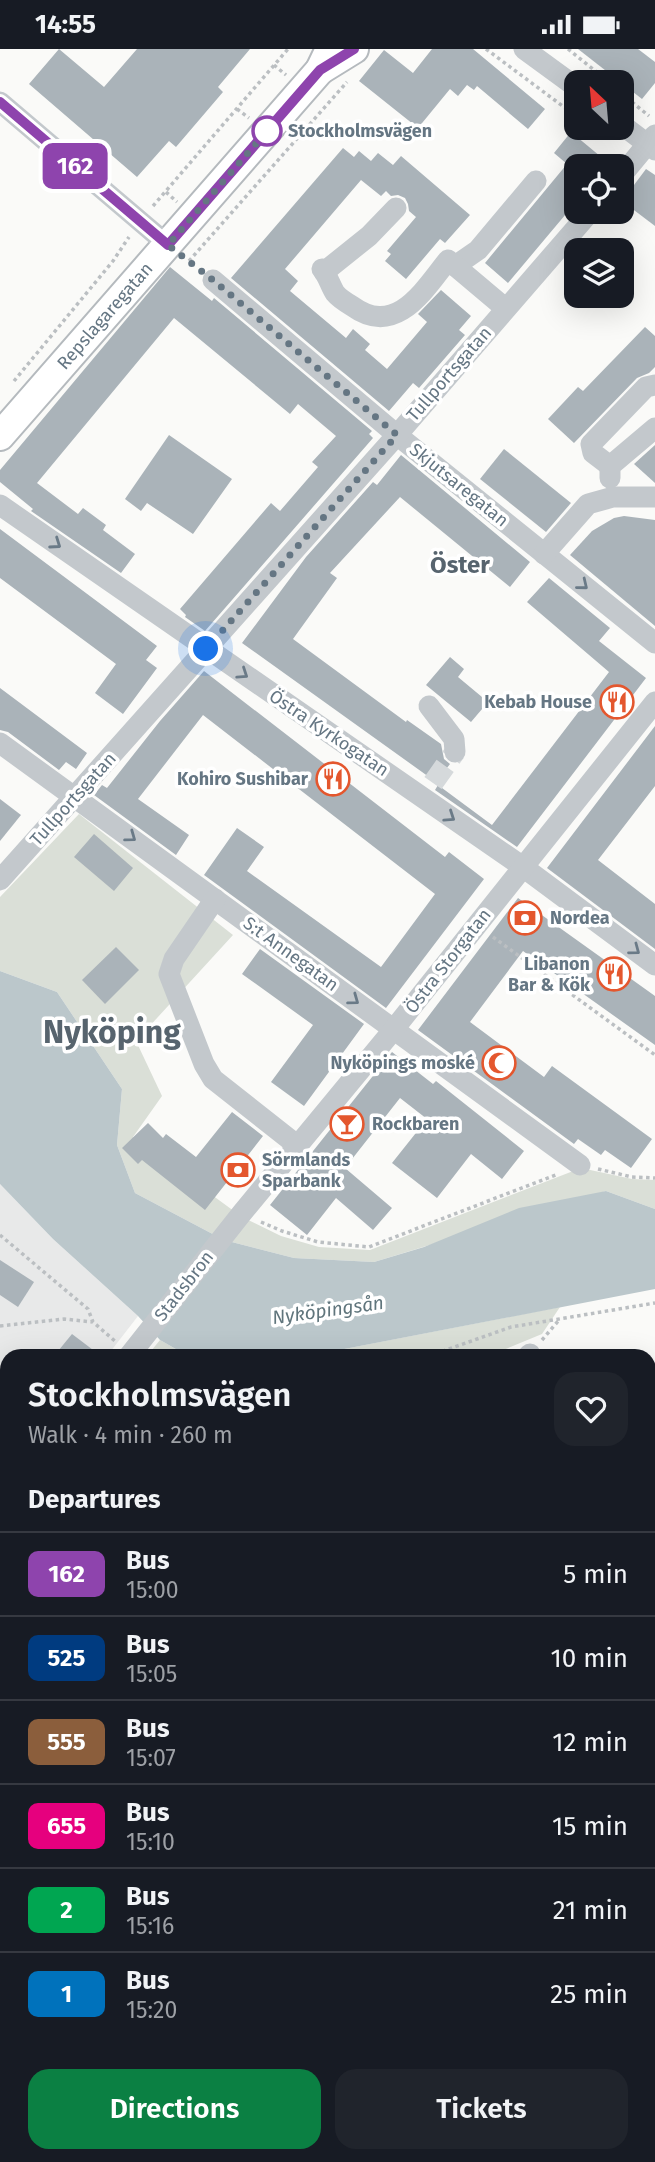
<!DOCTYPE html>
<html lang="en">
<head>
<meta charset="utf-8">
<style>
  body { margin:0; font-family:"Fira Sans",sans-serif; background:#20242c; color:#f1f3f6; height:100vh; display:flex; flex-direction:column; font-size:26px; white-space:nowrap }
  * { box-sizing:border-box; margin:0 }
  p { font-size:23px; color:#9ea1a6 }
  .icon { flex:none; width:38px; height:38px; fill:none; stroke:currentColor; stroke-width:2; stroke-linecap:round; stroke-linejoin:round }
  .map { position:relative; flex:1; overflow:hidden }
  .drawer { position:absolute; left:0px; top:1300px; width:656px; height:814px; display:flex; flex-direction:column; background:#171b24; border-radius:21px 21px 0 0; box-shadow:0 7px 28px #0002 }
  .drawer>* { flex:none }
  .badge { padding:0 14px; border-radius:10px; font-size:24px; line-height:46px }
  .needle { width:46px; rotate:334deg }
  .controls { position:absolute; left:564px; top:21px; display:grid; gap:14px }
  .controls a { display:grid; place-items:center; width:70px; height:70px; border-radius:14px; background:#171b24; box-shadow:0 7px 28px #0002; font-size:35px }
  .you { position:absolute; width:35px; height:35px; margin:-18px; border:5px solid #fff; border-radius:50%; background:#1a73e8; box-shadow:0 0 0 10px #1a73e833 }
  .map>.badge { position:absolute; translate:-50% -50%; box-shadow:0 0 0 4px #fff }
  h2 { padding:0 28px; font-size:26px; line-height:63px }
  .round { display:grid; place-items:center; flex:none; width:74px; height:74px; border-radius:21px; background:#20242c }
  .overview { display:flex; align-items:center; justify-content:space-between; height:119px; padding:0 28px }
  h1 { font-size:33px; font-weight:600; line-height:52px }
  .primary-button { display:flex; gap:14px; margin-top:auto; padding:14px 28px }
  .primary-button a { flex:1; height:80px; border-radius:21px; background:#0b8043; color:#fff; font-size:28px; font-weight:600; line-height:80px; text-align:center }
  .primary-button a+a { background:#20242c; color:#f1f3f6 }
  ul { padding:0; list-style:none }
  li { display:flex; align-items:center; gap:21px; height:84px; padding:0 28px; border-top:2px solid #363941 }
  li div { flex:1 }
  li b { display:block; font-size:26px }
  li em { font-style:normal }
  li .badge { min-width:77px; font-weight:700; text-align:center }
  .status { display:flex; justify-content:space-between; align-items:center; height:49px; padding:0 35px; background:#171b24; direction:ltr }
  .status svg { height:19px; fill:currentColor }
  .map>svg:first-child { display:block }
  .built { fill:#e8e9e9 }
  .green { fill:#dadfd7 }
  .water { fill:#bbc7cb }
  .building { fill:#aab3b9 }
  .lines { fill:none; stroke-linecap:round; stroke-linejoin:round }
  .minor-tunnel { stroke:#d5d9db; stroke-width:21; stroke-dasharray:21 10; stroke-linecap:butt }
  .major-casing { stroke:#b5babe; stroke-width:32 }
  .path { stroke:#bbbfc2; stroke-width:3.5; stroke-dasharray:3.5 3.5; stroke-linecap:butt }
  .minor { stroke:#c3c8cc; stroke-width:21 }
  .major { stroke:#fff; stroke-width:28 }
  .oneway { stroke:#6a7a87 }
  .line-casing { stroke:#fff; stroke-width:16 }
  .line { stroke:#8e44ad; stroke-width:10 }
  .walk { stroke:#657683; stroke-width:7; stroke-dasharray:0 12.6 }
  .stop-dot { fill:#fff; stroke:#8e44ad; stroke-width:3.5 }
  .labels { text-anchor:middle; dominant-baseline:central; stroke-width:7; stroke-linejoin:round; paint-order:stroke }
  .stop-label { font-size:18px; font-weight:bold; fill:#657683; stroke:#fff; text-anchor:start }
  .street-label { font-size:18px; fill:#657683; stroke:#fff }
  .poi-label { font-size:18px; font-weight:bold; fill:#657683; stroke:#fff; text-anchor:end }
  .water-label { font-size:19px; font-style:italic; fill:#60757c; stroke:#fff }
  .district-label { font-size:24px; font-weight:bold; fill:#57646e; stroke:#fff }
  .town-label { font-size:32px; font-weight:bold; fill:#57646e; stroke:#fff }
</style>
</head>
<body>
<div class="status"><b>14:55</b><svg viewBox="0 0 49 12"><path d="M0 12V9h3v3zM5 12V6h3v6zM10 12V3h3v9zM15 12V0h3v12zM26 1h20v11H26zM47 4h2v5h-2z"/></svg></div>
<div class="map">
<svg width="655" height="2113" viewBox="0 0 655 2113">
  <rect width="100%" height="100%" fill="#fafaf8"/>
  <g class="built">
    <polygon points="0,1135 53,1190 138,1267 107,1307 7,1307 7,1324 0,1320"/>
    <polygon points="0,1657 7,1662 7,2107 24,2107 19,2113 0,2113"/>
  </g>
  <g class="green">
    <polygon points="79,765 233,886 136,992 162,1047 133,1088 242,1168 281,1187 319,1198 370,1201 581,1119 632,1130 655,1131 655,1160 606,1142 374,1213 294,1209 224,1191 135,1144 117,1096 122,1040 57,943 0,922 0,848"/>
    <polygon points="560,1258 542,1285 489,1307 308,1307"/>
    <polygon points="160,1291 188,1307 147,1307"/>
    <polygon points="0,1320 7,1324 7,1437 0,1446"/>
    <polygon points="655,1745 655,1835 649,1837 649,1748"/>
  </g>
  <g class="water">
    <polygon points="0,922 57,943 122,1040 117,1096 135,1144 224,1191 294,1209 374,1213 424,1198 519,1159 606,1142 655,1160 655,1240 308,1307 188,1307 160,1291 138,1267 53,1190 0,1135"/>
    <polygon points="655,1346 655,1415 649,1384 649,1347"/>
    <polygon points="655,1669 655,1745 649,1748 649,1674"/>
    <polygon points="259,2107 336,2107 340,2113 261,2113"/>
  </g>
  <g class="building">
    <polygon points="59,0 104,38 137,0 250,0 218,38 223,43 176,98 169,92 137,128 29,35"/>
    <polygon points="432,0 473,0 545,60 528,80 477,37 474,41 467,36 458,47 450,40 418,79 359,32 384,1 413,24"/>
    <polygon points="578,0 638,0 655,13 655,34 642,50"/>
    <polygon points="571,83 612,117 576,117 576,153 508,234 485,214 567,115 554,104"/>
    <polygon points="343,99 354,108 359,102 371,112 378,104 393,116 401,107 470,166 445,194 440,190 406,230 385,212 391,205 387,202 416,168 409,162 408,155 405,149 398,146 391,147 386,142 381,147 361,131 285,220 298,232 290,242 346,289 353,280 370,295 365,301 387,320 427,273 418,265 441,241 471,267 459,281 465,286 419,339 413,334 389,362 231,229"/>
    <polygon points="646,120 655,126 655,177 622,152"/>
    <polygon points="170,218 212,252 214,249 372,382 369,385 373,389 205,582 185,568 186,566 180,560 271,454 280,462 318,418 312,413 336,387 298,355 290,365 174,269 37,434 78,465 83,459 106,476 103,481 135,505 121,524 31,462 33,460 0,433 0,421"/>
    <polygon points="645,278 655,287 655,318 649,324 637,329 574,394 548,370 578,338 583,342"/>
    <polygon points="169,386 232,430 193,485 147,454 141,462 125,450"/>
    <polygon points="655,396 655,434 634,415"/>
    <polygon points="504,400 571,454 546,483 480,430"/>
    <polygon points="401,406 530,513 510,538 400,448 330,524 337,529 293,590 406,673 407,671 441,695 444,710 450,715 436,733 242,594 306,508 373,433 377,436"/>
    <polygon points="624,467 655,471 655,577 570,506 592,482 614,469"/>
    <polygon points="0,480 157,597 146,611 157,619 123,665 95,644 116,615 0,529"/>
    <polygon points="549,529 610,579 599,592 646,629 517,798 435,741 438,736 492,776 609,623 527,553"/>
    <polygon points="450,608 464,620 458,628 488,653 471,673 426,636"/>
    <polygon points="204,622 445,808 449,803 484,830 386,959 204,826 237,779 264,798 247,822 381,918 435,845 203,666 138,750 189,786 176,806 94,746 102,736 107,739 160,672"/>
    <polygon points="0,639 87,704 76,720 66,713 59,721 8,683 0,681"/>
    <polygon points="655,677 655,737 598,811 655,855 655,900 547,819"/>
    <polygon points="0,750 21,766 0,792"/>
    <polygon points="94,785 133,819 114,842 74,808"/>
    <polygon points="518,849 655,947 655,996 523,902 470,973 544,1028 552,1017 652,1090 631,1119 605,1101 601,1106 578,1090 574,1095 418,981"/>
    <polygon points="116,898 139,921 105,955 82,931"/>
    <polygon points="260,900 364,975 304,1057 271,1033 313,976 242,925"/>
    <polygon points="392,1003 433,1035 436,1032 524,1102 502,1130 471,1105 437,1149 392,1114 427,1070 400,1049 345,1119 392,1159 373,1181 336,1149 307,1186 270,1156"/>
    <polygon points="232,1063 263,1087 205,1161 142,1111 138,1115 122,1099 148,1074 163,1089 166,1085 196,1108"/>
    <polygon points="0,1211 34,1233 18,1258 0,1246"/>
    <polygon points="72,1285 101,1307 54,1307"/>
  </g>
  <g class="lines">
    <polyline class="minor-tunnel" points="433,734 455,703"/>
    <defs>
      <g id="major">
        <polyline points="320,21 354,0"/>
        <polyline points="0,387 320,21 330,0"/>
      </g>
    </defs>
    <use href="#major" class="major-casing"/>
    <g class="path">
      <polyline points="486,0 576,67"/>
      <polyline points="568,0 609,33"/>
      <polyline points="274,16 286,26"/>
      <polyline points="621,44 649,67"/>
      <polyline points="237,60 249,69"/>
      <polyline points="592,79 607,90"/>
      <polyline points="166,143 177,153"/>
      <polyline points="153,157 288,0"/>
      <polyline points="189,212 347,33"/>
      <polyline points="14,332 113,212 129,188"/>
      <polyline points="493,888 655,1006"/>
      <polyline points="598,1120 632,1128 655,1129"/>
      <polyline points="261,1173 282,1182 318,1193 369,1198 558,1125"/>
      <polyline points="0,1186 88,1260 93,1273 116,1293"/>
      <polyline points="0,1277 64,1270 92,1273"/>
      <polyline points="542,1291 559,1271"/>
      <polyline points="429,1307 511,1278 655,1254"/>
      <polyline points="649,1343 655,1341"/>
      <polyline points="649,1439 655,1447"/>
      <polyline points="649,1641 655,1639"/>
      <polyline points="649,1779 655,1775"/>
      <polyline points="237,2107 241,2113"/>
      <polyline points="218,2113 219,2107"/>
      <polyline points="439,2113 444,2107"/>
    </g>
    <g class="minor">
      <polyline points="524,0 576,38"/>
      <polyline points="0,53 168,196"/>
      <polyline points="621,75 655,101"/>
      <polyline points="621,127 655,86"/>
      <polyline points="455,217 478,201 536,132"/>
      <path d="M322,220c6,7 8,16 13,24 4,5 12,10 17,13 44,32 72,-16 96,-46l57,48"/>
      <polyline points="324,223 369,187 396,159"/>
      <polyline points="213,231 397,386 655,594"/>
      <polyline points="610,417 593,404 591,395 646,338 655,336"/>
      <polyline points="610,429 610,417 655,379"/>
      <polyline points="0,456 523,818 655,916"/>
      <polyline points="544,505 588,455 613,448 655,448"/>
      <polyline points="429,657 454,690 455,703"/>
      <polyline points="0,694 580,1116"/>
      <polyline points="0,831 397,386 590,163"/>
      <polyline points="215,850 174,910 169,925 204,1015 213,1030 298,1097"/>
      <polyline points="129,1307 242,1164 394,980 655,653"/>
      <polyline points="528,1307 530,1305"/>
      <polyline points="0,1466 7,1457"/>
      <polyline points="0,1653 7,1659"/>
      <polyline points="649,1898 655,1903"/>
      <polyline points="0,1978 7,1969"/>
      <polyline points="180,2107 187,2113"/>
      <polyline points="553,2107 561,2113"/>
    </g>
    <use href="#major" class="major"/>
  </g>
  <defs><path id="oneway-chevron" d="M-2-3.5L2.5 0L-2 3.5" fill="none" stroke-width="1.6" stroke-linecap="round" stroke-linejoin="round" transform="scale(1.75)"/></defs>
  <g class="oneway">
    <use href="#oneway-chevron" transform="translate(56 495) rotate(35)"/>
    <use href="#oneway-chevron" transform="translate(583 536) rotate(39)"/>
    <use href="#oneway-chevron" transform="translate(243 625) rotate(34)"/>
    <use href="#oneway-chevron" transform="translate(450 768) rotate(34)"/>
    <use href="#oneway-chevron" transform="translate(131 788) rotate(36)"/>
    <use href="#oneway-chevron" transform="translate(635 901) rotate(37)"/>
    <use href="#oneway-chevron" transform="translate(354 951) rotate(36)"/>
  </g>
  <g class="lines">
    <defs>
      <polyline id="line" points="0,53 168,196 320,21 354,0"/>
    </defs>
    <use href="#line" class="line-casing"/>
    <use href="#line" class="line"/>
    <polyline class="walk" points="206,600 397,386 213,231 168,196 267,82"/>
  </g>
  <defs>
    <symbol id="restaurant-ring" viewBox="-11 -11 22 22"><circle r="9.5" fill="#fff" stroke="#e4572e" stroke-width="1.5"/><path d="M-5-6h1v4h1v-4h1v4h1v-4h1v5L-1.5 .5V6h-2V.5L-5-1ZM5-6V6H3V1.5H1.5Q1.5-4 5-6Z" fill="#e4572e"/></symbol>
    <symbol id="bank-ring" viewBox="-11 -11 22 22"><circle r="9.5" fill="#fff" stroke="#e4572e" stroke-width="1.5"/><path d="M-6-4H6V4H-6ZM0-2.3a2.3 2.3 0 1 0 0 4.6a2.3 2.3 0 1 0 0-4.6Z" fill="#e4572e"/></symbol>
    <symbol id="mosque-ring" viewBox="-11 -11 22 22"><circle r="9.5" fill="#fff" stroke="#e4572e" stroke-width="1.5"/><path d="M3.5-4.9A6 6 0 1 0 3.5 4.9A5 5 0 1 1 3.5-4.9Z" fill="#e4572e"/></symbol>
    <symbol id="bar-ring" viewBox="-11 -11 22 22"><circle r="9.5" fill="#fff" stroke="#e4572e" stroke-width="1.5"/><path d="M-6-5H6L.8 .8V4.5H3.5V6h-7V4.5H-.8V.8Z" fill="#e4572e"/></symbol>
  </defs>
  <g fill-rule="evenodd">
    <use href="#restaurant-ring" x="598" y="634" width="38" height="38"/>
    <use href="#restaurant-ring" x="314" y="711" width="38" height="38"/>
    <use href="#bank-ring" x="506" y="850" width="38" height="38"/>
    <use href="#restaurant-ring" x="595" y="906" width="38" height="38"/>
    <use href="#mosque-ring" x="480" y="995" width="38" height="38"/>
    <use href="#bar-ring" x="328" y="1056" width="38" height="38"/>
    <use href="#bank-ring" x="219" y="1102" width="38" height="38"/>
  </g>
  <circle class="stop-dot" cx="267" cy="82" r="14"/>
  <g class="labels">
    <g class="stop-label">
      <text x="288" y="82">Stockholmsvägen</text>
    </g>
    <g class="street-label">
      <text transform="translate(105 267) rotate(-49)">Repslagaregatan</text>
      <text transform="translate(449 325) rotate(-49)">Tullportsgatan</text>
      <text transform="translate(459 436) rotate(39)">Skjutsaregatan</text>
      <text transform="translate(329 684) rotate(34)">Östra Kyrkogatan</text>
      <text transform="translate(73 750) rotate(-48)">Tullportsgatan</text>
      <text transform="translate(291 905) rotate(36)">S:t Annegatan</text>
      <text transform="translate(448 912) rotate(-52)">Östra Storgatan</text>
      <text transform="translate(184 1237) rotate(-52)">Stadsbron</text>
    </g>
    <g class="poi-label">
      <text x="592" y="653">Kebab House</text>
      <text x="308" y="730">Kohiro Sushibar</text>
      <text x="550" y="869" text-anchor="start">Nordea</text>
      <text x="590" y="915">Libanon<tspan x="590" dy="21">Bar &amp; Kök</tspan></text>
      <text x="475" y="1014">Nyköpings moské</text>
      <text x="372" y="1075" text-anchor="start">Rockbaren</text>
      <text x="262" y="1111" text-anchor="start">Sörmlands<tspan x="262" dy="21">Sparbank</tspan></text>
    </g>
    <g class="water-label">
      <text transform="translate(328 1261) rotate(-8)">Nyköpingsån</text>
    </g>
    <g class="district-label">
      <text x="460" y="516">Öster</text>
    </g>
    <g class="town-label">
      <text x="112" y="983">Nyköping</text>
    </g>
  </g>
</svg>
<div class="controls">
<a><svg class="needle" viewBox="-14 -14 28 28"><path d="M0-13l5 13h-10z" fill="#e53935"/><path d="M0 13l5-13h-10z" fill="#9ea1a6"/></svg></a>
<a><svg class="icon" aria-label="locate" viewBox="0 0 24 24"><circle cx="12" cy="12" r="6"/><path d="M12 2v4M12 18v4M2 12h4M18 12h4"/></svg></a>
<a><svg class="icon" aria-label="layers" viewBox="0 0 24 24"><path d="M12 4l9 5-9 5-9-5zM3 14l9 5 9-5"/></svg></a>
</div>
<div class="you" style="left:206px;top:600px"></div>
<b class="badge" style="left:75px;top:117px;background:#8e44ad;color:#fff">162</b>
<section class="drawer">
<div class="overview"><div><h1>Stockholmsvägen</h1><p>Walk · 4 min · 260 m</p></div><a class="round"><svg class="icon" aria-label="heart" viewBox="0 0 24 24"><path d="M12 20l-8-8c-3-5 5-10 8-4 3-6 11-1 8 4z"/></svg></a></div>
<h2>Departures</h2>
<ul>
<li><span class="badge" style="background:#8e44ad;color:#fff">162</span><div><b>Bus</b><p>15:00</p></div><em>5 min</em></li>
<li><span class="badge" style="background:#003b80;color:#fff">525</span><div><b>Bus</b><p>15:05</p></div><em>10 min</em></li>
<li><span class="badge" style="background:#8b5e3c;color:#fff">555</span><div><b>Bus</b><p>15:07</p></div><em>12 min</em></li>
<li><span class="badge" style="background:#e6007e;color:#fff">655</span><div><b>Bus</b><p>15:10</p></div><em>15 min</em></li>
<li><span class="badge" style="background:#00a651;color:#fff">2</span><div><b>Bus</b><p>15:16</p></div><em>21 min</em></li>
<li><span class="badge" style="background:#0072bc;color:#fff">1</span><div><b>Bus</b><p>15:20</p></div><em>25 min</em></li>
</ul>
<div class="primary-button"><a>Directions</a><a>Tickets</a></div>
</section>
</div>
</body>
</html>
